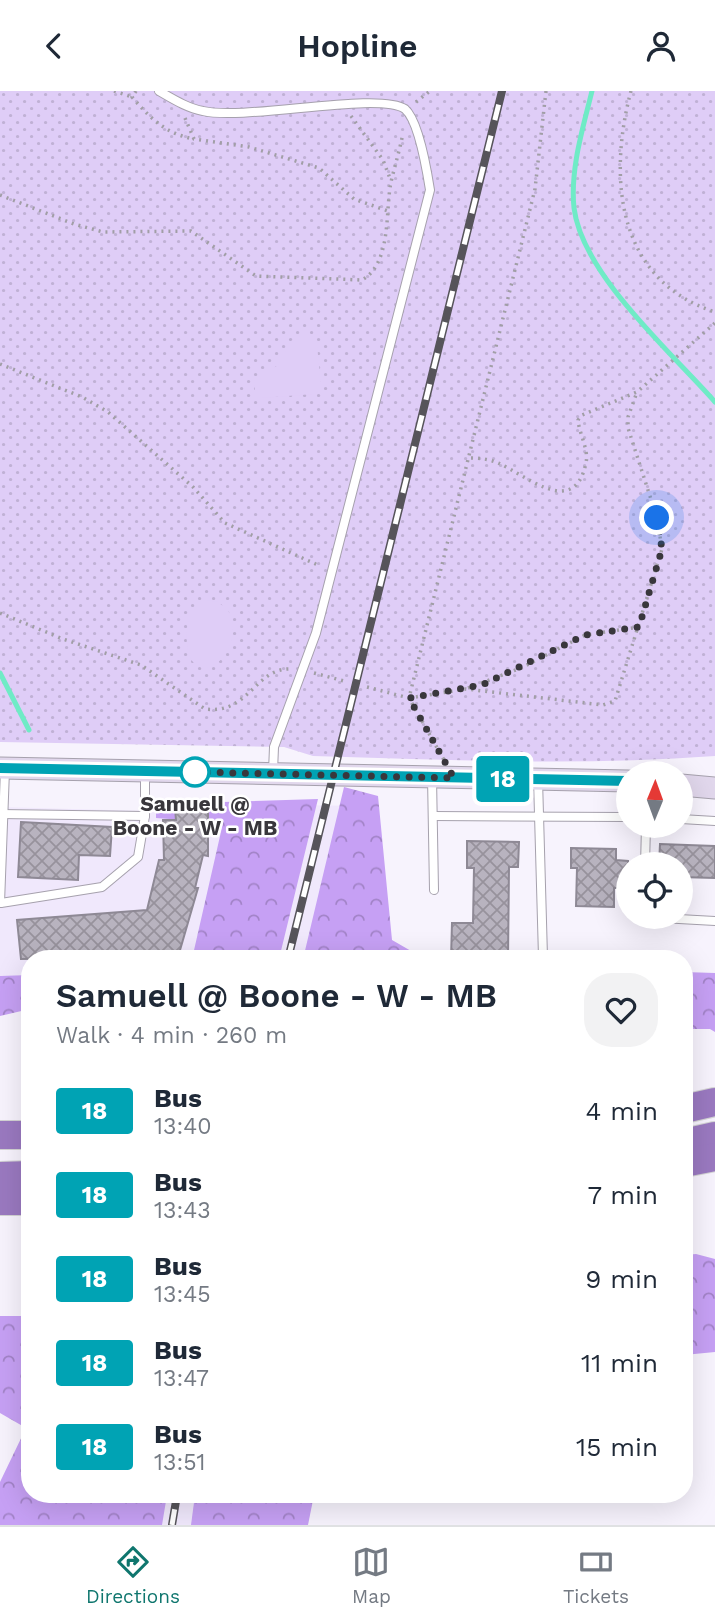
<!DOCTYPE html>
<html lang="en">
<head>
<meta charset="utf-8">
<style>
  body { margin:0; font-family:"Work Sans",sans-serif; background:#f2f2f3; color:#1f2937; height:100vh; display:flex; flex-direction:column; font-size:26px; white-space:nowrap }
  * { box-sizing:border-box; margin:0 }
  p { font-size:23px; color:#747a83 }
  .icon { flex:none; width:38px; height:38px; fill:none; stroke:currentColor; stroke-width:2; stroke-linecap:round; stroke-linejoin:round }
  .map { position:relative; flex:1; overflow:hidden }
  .drawer { position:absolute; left:21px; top:859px; width:672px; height:553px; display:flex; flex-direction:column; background:#fff; border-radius:28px; box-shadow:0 7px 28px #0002 }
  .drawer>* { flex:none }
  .badge { padding:0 14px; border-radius:5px; font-size:24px; line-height:46px }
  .needle { width:46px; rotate:1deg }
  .fabs { position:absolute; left:616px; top:670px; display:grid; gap:14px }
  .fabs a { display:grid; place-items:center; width:77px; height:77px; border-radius:50%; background:#fff; box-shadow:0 7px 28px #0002; font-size:35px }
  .you { position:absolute; width:35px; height:35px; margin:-18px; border:5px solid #fff; border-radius:50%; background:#1a73e8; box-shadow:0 0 0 10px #1a73e833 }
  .map>.badge { position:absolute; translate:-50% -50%; box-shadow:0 0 0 4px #fff }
  .round { display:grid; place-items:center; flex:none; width:74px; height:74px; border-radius:28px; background:#f2f2f3 }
  .overview { display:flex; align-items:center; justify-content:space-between; height:119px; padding:0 35px }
  h1 { font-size:33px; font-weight:600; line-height:52px }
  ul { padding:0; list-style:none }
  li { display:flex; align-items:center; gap:21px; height:84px; padding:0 35px }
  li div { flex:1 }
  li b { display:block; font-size:26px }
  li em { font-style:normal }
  li .badge { min-width:77px; font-weight:700; text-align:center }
  header { display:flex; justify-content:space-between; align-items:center; height:91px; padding:0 35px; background:#fff; font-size:32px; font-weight:600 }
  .tabs { display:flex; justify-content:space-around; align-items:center; height:98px; border-top:2px solid #e0e1e3; background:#fff; font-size:19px; color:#747a83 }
  .tabs a { display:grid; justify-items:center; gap:4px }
  .tabs .active { color:#0f766e }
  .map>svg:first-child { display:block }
  .built { fill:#f0e8fc }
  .grass { fill:url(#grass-dots) }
  .forest { fill:url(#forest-crowns) }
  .pitch { fill:#dfcdf7 }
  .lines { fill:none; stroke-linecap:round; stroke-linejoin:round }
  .stream { stroke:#6febc6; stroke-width:5 }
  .building { fill:url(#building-cross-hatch); stroke:#8e8995; stroke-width:2 }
  .service-casing { stroke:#a6a1ad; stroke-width:10 }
  .secondary-casing { stroke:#a6a1ad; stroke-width:23 }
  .motorway-casing { stroke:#d3d3d4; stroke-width:30 }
  .path { stroke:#a19ea6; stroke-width:3.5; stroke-dasharray:2 5; stroke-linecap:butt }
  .service { stroke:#fff; stroke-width:8 }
  .secondary { stroke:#e1d7ec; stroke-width:21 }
  .motorway { stroke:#9a79c0; stroke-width:28 }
  .rail-casing { stroke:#56545a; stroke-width:8 }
  .rail { stroke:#fff; stroke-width:5; stroke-dasharray:16; stroke-linecap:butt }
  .line-casing { stroke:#fff; stroke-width:16 }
  .line { stroke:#00a3b4; stroke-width:10 }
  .walk { stroke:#39373c; stroke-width:7; stroke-dasharray:0 12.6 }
  .stop-dot { fill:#fff; stroke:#00a3b4; stroke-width:3.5 }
  .labels { text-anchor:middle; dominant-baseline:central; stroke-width:5; stroke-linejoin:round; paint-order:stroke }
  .stop-label { font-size:21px; font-weight:bold; fill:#39373c; stroke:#fff }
</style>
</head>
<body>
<header><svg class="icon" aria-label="back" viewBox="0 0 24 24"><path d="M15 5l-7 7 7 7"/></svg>Hopline<svg class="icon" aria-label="person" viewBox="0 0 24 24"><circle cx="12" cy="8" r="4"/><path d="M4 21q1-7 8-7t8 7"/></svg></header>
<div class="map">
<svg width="715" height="1434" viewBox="0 0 715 1434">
  <defs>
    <pattern id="grass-dots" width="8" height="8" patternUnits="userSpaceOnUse" patternTransform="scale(1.75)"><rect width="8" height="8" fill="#dfcdf7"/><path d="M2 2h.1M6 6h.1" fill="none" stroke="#c0b1d5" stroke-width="1.8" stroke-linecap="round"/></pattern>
    <pattern id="forest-crowns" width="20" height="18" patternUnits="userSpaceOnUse" patternTransform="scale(1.75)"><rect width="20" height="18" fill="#c6a0f4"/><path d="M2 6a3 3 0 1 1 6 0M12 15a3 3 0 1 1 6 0" fill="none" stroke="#a283c7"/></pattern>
    <pattern id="building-cross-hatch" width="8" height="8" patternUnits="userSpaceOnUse" patternTransform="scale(1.75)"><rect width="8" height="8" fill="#b8b3bf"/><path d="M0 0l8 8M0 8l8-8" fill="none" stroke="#97929c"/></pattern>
  </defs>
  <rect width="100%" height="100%" fill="#f7f3fd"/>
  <g class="built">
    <polygon points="279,714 375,715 339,868 30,868 30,916 0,916 0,716 255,723"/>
    <polygon points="132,1404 218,1404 210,1434 128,1434"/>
  </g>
  <path class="grass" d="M0,0h715v665c-134,10 -268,4 -402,0l-29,-9 -284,-5z"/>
  <g class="forest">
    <polygon points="344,696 378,705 392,849 425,868 303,868"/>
    <polygon points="318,708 279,868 192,868 223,732 156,727 156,713"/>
    <polygon points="684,881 715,882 715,941 710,938 684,938"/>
    <polygon points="30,884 30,918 0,925 0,885"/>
    <polygon points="696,1163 715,1168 715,1261 684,1264 684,1164"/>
    <polygon points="0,1225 30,1225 30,1404 167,1404 162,1434 0,1434 0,1391 26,1337 0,1322"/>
    <polygon points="195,1404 314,1404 308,1434 191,1434"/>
  </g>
  <g class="pitch">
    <polygon points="304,244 317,254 321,295 313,303 262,307 255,300 254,290 278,274 291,250"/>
    <path d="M207,509l11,2 10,8c23,48 -46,91 -41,20 1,-15 6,-24 20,-30z"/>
  </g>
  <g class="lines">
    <g class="stream">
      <path d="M592,0c-9,37 -22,78 -18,117 8,66 98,145 141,194"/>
      <polyline points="0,582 29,639"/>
    </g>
  </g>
  <g class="building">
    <polygon points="175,717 208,718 208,765 203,764 195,797 198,797 178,866 21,868 17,829 147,819 159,769 164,769 163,729 176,729"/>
    <polygon points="21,731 112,736 110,765 79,764 78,789 18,786"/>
    <polygon points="467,750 519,751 518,776 509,776 508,868 451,868 452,832 473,832 474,777 467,777"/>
    <polygon points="660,753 715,755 715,787 681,786 681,774 659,774"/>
    <polygon points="571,757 616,758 616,769 628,770 628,797 614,797 614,816 576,815 577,777 571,777"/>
  </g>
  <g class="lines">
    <defs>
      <g id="service">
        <path d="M159,0c14,8 28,17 44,20 42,10 175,-20 202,-2 14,12 22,62 25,81l-114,443 -42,114 -1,25"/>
        <polyline points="432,686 434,799"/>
        <polyline points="538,688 543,866"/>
        <polyline points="0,723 145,725"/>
        <polyline points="433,725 628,726"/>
        <polyline points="681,728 715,730"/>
        <polyline points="645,774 646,735"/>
        <polyline points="0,812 5,679"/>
        <polyline points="1,812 102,796 138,766 145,725 145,681"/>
        <polyline points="643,826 715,830"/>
      </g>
      <g id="secondary">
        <polyline points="0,677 628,690"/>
        <polyline points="681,694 715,697"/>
      </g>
      <g id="motorway">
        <polyline points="684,1018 715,1011"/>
        <polyline points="0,1044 30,1044"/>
        <polyline points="684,1052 715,1045"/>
        <polyline points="684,1072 715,1066"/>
        <polyline points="0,1085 30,1084"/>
        <polyline points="0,1110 30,1110"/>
      </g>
    </defs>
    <use href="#service" class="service-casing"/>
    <use href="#secondary" class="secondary-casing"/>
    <use href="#motorway" class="motorway-casing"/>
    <g class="path">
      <polyline points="114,0 132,6"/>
      <path d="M136,0l-4,6c18,21 34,37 62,42"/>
      <polyline points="546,0 535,98 409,607 466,598 603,614 615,610 662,458 657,427 628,337 628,326 637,301"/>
      <path d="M631,0c-23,86 -15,189 84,221"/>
      <polyline points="416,11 430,0"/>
      <polyline points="351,25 383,69 391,90"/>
      <polyline points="185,27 194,48 249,56 319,77 354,108 388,120"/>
      <path d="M0,104l74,29 29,8 88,-1 65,45 106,4c30,-17 23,-69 29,-98 4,-17 9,-33 12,-49"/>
      <polyline points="0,273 82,306 108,321 193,396 225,432 320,475"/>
      <path d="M471,367c9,0 17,1 27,5 27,11 76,57 88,0 3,-13 -7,-30 -8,-43l4,-5 55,-23 78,-69"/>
      <path d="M0,522l63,26 78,26 64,44c43,6 50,-40 84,-40"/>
      <polyline points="314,582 344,590"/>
      <polyline points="367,596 409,607 444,669"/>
      <polyline points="468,597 521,577 585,544 639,536"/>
    </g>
    <use href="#service" class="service"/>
    <use href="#secondary" class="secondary"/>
    <use href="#motorway" class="motorway"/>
    <defs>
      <g id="rail">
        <polyline points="288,868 502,0"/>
        <polyline points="172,1434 177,1404"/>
      </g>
    </defs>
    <use href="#rail" class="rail-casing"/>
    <use href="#rail" class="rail"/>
  </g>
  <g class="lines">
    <defs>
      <polyline id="line" points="0,677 628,690"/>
    </defs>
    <use href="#line" class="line-casing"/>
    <use href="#line" class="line"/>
    <polyline class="walk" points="195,681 454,687 409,607 482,594 585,544 639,536 662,458 657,427"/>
  </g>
  <circle class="stop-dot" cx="195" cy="681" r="14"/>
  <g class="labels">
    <g class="stop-label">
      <text x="195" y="712">Samuell @<tspan x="195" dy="24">Boone - W - MB</tspan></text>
    </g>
  </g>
</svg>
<div class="fabs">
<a><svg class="needle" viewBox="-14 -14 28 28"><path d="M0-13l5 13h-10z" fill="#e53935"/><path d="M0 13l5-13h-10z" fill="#747a83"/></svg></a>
<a><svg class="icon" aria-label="locate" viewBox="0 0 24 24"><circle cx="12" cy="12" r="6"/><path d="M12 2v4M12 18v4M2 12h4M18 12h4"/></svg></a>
</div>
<div class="you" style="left:657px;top:427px"></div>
<b class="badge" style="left:503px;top:688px;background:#00a3b4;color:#fff">18</b>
<section class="drawer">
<div class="overview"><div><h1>Samuell @ Boone - W - MB</h1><p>Walk · 4 min · 260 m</p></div><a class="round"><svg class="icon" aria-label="heart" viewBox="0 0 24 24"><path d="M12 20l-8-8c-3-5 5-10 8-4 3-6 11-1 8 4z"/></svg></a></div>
<ul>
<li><span class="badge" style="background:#00a3b4;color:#fff">18</span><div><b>Bus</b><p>13:40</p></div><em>4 min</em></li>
<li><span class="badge" style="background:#00a3b4;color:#fff">18</span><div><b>Bus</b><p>13:43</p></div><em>7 min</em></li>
<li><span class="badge" style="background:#00a3b4;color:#fff">18</span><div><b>Bus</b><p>13:45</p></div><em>9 min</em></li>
<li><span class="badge" style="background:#00a3b4;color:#fff">18</span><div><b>Bus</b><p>13:47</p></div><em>11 min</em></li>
<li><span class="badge" style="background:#00a3b4;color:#fff">18</span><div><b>Bus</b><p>13:51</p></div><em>15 min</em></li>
</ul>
</section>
</div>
<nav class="tabs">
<a class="active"><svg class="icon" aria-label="directions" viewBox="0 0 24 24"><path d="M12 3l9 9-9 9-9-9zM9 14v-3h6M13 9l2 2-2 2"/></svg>Directions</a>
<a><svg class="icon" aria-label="map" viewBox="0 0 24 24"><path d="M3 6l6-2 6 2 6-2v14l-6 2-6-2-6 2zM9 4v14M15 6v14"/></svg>Map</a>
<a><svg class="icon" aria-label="tickets" viewBox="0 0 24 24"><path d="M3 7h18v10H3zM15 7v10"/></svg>Tickets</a>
</nav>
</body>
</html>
